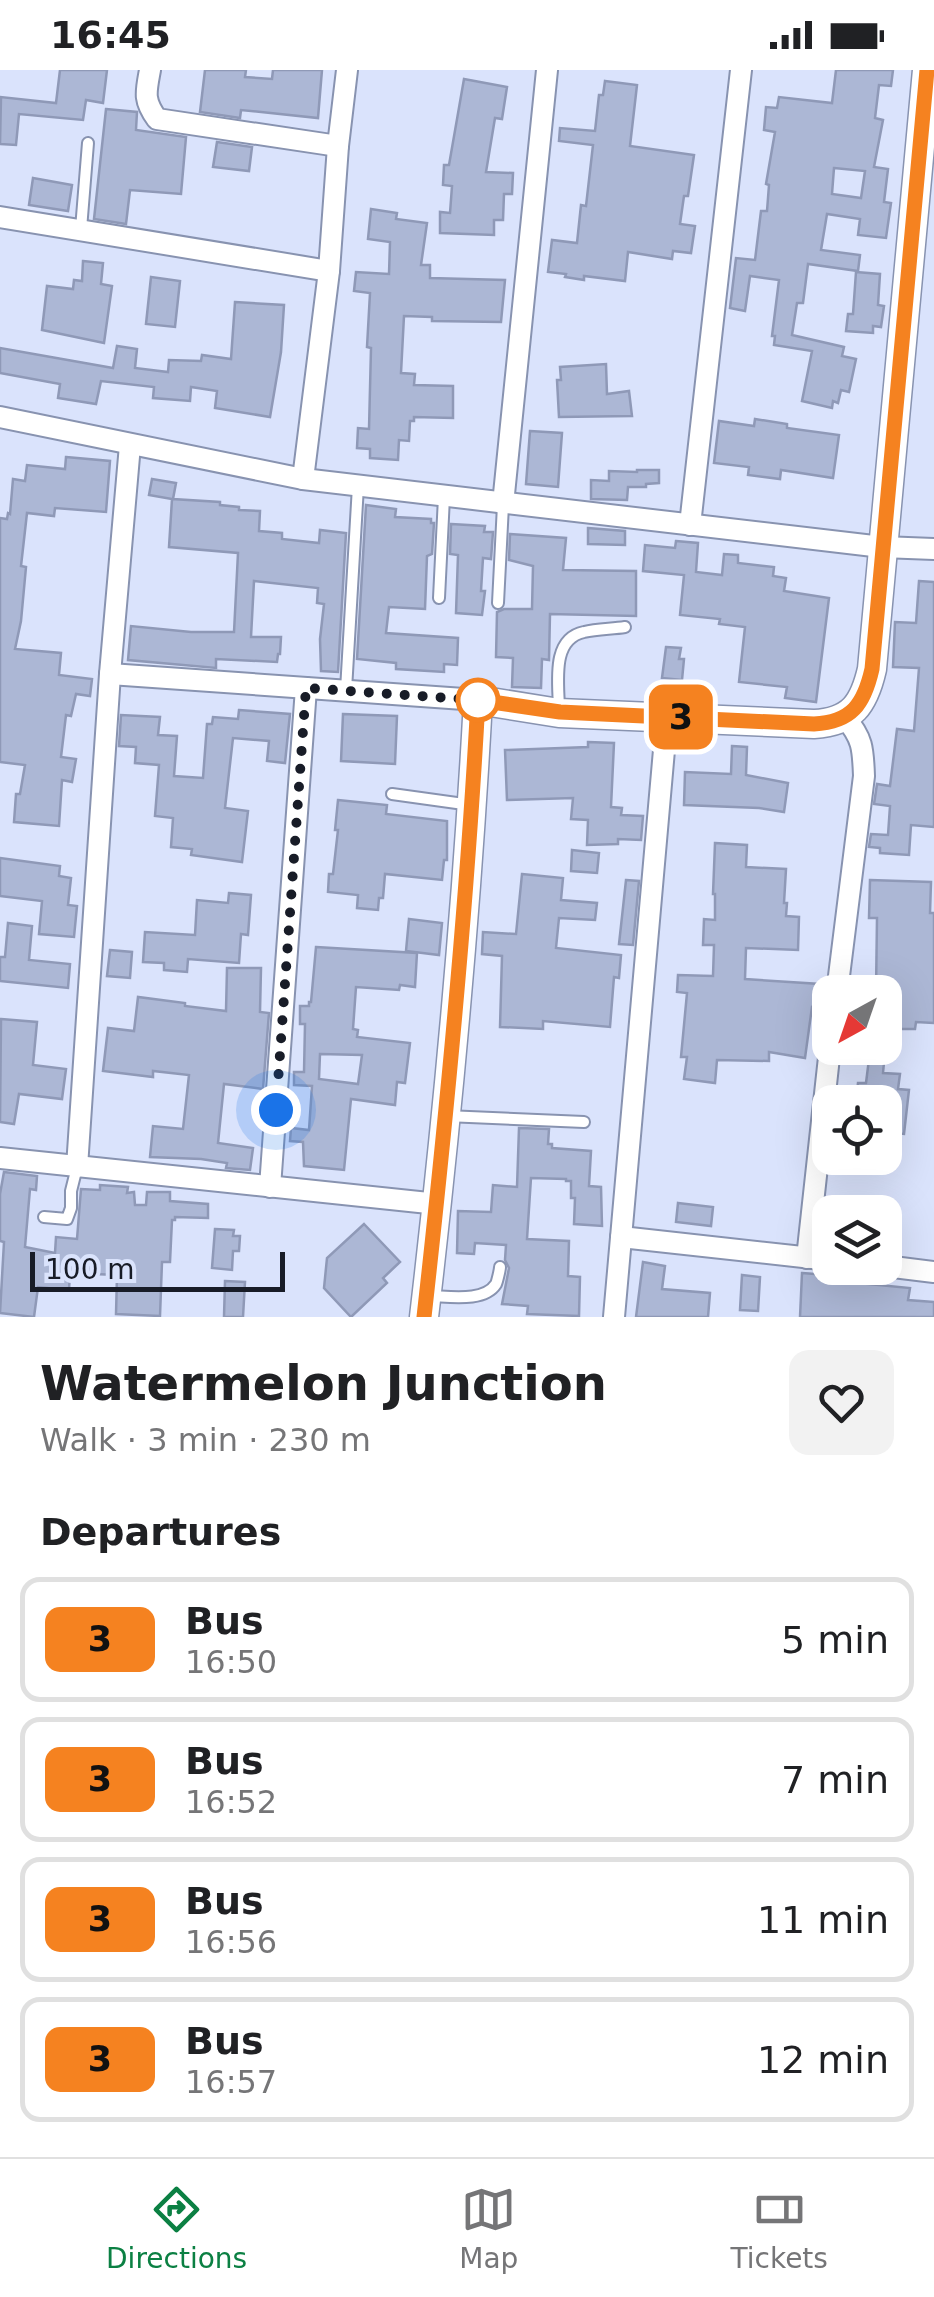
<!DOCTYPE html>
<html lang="en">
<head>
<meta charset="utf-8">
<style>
  body { margin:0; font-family:"DejaVu Sans",sans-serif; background:#f2f2f2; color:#202124; height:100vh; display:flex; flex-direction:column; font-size:38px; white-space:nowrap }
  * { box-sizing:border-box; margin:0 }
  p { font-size:32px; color:#757577 }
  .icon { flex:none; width:55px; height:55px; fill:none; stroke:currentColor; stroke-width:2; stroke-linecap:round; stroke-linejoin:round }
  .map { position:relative; height:1247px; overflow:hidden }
  .side { display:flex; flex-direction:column; background:#fff; flex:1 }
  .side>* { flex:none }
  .badge { padding:0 20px; border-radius:15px; font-size:35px; line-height:65px }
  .needle { width:65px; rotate:220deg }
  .controls { position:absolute; left:812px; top:905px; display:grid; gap:20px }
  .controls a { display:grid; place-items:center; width:90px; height:90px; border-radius:20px; background:#fff; box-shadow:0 10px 40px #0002; font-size:50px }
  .scale { position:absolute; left:30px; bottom:25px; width:255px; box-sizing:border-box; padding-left:10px; border:5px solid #181c27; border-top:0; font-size:28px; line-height:35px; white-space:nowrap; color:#181c27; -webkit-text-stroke:8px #dae3fc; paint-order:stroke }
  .you { position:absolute; width:50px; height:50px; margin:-25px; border:8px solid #fff; border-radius:50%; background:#1a73e8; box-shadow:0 0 0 15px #1a73e833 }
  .map>.badge { position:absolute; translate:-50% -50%; box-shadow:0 0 0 5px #fff }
  h2 { padding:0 40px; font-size:38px; line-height:90px }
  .round { display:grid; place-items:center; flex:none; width:105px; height:105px; border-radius:20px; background:#f2f2f2 }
  .headline { display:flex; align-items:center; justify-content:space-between; height:170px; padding:0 40px }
  h1 { font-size:48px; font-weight:700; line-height:75px }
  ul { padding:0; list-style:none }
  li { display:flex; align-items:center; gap:30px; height:125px; margin:0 20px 15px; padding:0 20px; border:5px solid #e0e0e0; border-radius:20px }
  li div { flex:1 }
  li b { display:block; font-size:38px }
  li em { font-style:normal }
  li .badge { min-width:110px; font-weight:700; text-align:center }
  .status { display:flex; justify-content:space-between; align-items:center; height:70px; padding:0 50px; background:#fff; direction:ltr }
  .status svg { height:28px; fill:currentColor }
  .dock { display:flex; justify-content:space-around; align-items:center; height:140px; border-top:2px solid #e0e0e0; background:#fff; font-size:28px; color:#757577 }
  .dock a { display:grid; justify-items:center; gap:5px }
  .dock .active { color:#0b8043 }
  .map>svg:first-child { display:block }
  .building { fill:#acb7d5; stroke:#8f99b7; stroke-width:2.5; fill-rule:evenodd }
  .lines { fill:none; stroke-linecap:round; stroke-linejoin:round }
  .lane-casing { stroke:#8893b0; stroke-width:14 }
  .street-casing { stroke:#8893b0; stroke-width:24 }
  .secondary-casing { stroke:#8893b0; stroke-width:31 }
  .lane { stroke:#fff; stroke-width:10 }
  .street { stroke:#fff; stroke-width:20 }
  .secondary { stroke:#fff; stroke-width:28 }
  .line-casing { stroke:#fff; stroke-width:22 }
  .line { stroke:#f58220; stroke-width:15 }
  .walk { stroke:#181c27; stroke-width:10; stroke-dasharray:0 18 }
  .stop-dot { fill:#fff; stroke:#f58220; stroke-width:5 }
</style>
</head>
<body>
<div class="status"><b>16:45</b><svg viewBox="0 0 49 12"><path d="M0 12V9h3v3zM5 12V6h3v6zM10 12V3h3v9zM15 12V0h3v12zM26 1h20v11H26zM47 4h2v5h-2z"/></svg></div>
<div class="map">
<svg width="934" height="1247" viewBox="0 0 934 1247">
  <rect width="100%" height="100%" fill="#dae3fc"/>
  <g class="building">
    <polygon points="60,0 107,0 103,33 86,30 83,50 19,44 16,75 0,74 1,27 56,33"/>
    <polygon points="205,0 246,0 245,7 272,9 273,0 322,0 318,48 241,40 240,48 200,42"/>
    <path d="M836,0h57l-2,16 -12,-1 -4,33 8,2 -9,47 14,2 -4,33 7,1 -5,35 -28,-3 2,-16 -33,-5 -6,36 39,5 -2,16 -50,-7 -5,39h-6l-5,32 52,12 -2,9 14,3 -7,33 -8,-2 -3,13 -5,-2 -1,7 -30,-7 10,-50 -38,-6 1,-9h-3l7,-56 -29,-4 -5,35 -15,-3 6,-50 19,2 6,-49h6l2,-26 -3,-1 9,-52 -11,-2 2,-23 11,1 2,-11 53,6zM834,98l31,3 -4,27 -29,-4z"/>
    <polygon points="464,9 507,17 502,49 495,48 486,102 513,103 512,124 504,124 503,150 494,150 494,165 440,163 440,142 450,143 452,116 443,115 444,95 449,95"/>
    <polygon points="605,11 637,15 630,76 694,85 688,126 684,126 680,154 695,156 691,183 673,181 672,189 628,182 625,211 584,206 584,210 565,207 566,204 548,202 552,170 577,173 581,135 586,136 593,75 559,71 560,58 595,61 599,25 603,25"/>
    <polygon points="106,39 137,42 136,60 186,67 181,124 130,120 126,154 94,149"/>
    <polygon points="217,72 252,77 249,101 213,97"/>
    <polygon points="33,108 72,115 68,141 29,135"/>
    <polygon points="371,139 397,143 396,149 427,153 421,195 430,195 430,208 505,210 501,252 432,251 432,247 404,246 401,303 415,304 414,315 453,316 453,348 414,347 414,351 410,351 409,371 399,370 398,390 370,388 370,379 357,378 358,358 369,359 371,278 367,277 370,223 354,221 356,202 389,204 390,172 368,169"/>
    <polygon points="83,191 103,193 101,214 112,216 104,273 42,260 47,216 73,219 74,210 82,211"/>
    <polygon points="856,202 880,204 878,235 884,236 881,257 873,256 873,263 846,261 848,244 853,244"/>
    <polygon points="151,207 180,211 175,257 146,254"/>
    <polygon points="235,232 284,235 281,282 270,347 215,338 217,321 191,317 190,331 153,328 154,317 101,311 96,334 58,328 60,314 0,303 0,278 113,298 117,276 137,279 135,298 168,302 169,290 201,291 202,285 231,289"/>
    <polygon points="606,294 607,324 629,321 632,346 559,347 557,310 561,310 560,297"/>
    <polygon points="755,349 787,354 787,358 839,365 833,408 781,400 780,409 748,405 749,397 714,393 719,351 754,356"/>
    <polygon points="530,361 562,363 558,417 526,414"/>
    <polygon points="66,387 110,391 106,442 55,438 54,446 27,443 21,496 26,497 21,551 15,579 61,583 59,605 92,609 90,626 76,624 71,646 66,645 61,687 76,689 72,712 62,710 59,756 14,752 16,724 20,724 25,695 0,692 0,448 7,449 8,443 10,444 13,409 25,411 27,395 65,399"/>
    <polygon points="637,400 659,400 659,413 646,414 646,417 628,417 627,430 591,429 591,410 609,411 609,401 637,402"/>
    <polygon points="152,409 176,413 173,429 220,432 220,435 239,437 239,440 260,441 259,461 282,463 282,469 319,473 320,460 346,463 338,602 321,601 320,569 324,534 317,533 318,518 254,511 251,567 281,567 280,584 278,584 277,592 216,589 216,598 128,590 131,556 191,562 234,562 238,483 169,477 172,429 149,425"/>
    <polygon points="366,435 396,439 395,447 431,449 431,453 434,453 432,484 427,486 425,539 389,537 386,563 458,568 457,595 444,594 444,602 396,599 396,593 357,589"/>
    <polygon points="451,454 485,456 484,462 493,462 491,489 483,488 481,521 485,521 482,545 456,543 458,485 450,484"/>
    <polygon points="588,458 625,461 625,475 588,474"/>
    <polygon points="510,464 566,468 563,500 636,501 636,546 550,544 549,590 542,589 541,618 512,617 513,588 496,587 497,542 504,539 532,539 533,496 509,490"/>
    <polygon points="676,471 698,473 696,502 722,505 724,484 738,485 738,493 774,497 773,506 786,508 784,521 829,528 816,632 785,628 787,617 739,612 745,557 719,554 720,549 680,545 684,505 643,501 645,475 675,478"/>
    <polygon points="919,511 934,512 934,757 911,755 909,785 880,783 880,778 869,777 871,764 888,765 890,736 874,734 877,714 890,716 897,659 914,661 919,598 893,597 895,552 916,553"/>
    <polygon points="666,577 681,578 679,589 684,589 682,610 662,608"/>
    <polygon points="239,640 290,644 285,693 267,691 269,671 233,668 225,738 248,741 242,792 191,785 192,779 171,777 173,748 155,746 159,695 135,693 136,677 119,676 121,645 160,647 158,665 177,666 174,706 203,708 207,654 212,654 213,647 238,649"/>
    <polygon points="343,644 397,646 395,694 341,691"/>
    <polygon points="588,672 614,673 611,737 622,738 621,745 643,746 641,770 618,769 618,774 587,775 588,750 571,749 573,728 507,730 505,680 588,677"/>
    <polygon points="732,676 747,677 746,705 788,713 784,742 759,738 684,735 685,702 731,704"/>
    <polygon points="338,730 387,735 386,744 447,751 447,790 444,790 442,810 385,804 383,828 379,828 378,840 357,838 358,825 328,822 329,804 333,804 338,760 335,760"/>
    <polygon points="715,773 747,775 746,797 786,799 784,833 787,833 786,846 799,847 798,880 746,878 745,909 820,914 818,938 812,937 805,988 769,982 769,991 717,990 715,1013 684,1009 687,987 681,987 687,923 677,922 678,905 713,906 714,875 703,875 704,849 715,850 715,824 713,824"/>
    <polygon points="572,780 599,783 597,803 571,801"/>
    <polygon points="0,788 60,796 59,806 71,808 68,835 77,836 74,867 39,864 42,831 0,826"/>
    <polygon points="522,804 563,808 561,830 597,833 595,850 559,848 556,878 621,885 619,908 614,907 610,957 543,951 543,959 500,957 502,886 482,884 483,862 516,864"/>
    <polygon points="626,810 639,811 633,875 619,874"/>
    <polygon points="870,810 931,812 930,843 934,843 934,953 916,952 915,959 885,959 885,922 876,922 877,848 869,848"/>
    <polygon points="229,823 251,825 248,865 241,864 239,893 188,889 187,902 164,900 164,893 143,892 145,862 195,865 197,830 228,833"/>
    <polygon points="409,849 442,853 439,885 406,881"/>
    <polygon points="8,853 32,856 29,890 70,894 68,918 0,911 0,887 5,887"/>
    <path d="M316,877l101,6 -2,34 -15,-2 -1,5 -43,-3 -3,42 5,1 -1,7 53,6 -5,40 -8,-1 -2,23 -44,-6 -7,71 -40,-4 -1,-24 -13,-1 1,-13 18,2 3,-44 -18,-1v-13h10l1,-48h-5v-18h9v-4h2zM320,984l42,1 -4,29 -39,-5z"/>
    <polygon points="110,880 132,882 130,908 107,906"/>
    <polygon points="227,898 261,898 260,942 269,943 263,1019 224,1014 218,1073 253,1078 250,1100 226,1098 227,1093 201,1089 150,1087 153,1056 183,1059 189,1005 153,1001 153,1007 103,1001 108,958 134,961 138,927 185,933 185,936 226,941"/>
    <polygon points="1,949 37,952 33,995 66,999 62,1029 19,1024 14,1054 0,1052"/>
    <polygon points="870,981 885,982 883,1003 900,1004 898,1019 909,1020 904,1064 885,1062 885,1032 856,1032 858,1013 866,1013"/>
    <polygon points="519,1058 549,1059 548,1074 552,1074 552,1078 591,1081 589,1116 601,1117 602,1156 574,1154 575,1128 571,1128 571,1111 566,1111 566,1109 531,1108 527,1169 569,1171 568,1206 580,1207 579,1246 527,1244 528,1236 502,1234 509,1198 505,1190 506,1175 475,1173 474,1184 457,1183 458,1141 491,1142 493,1115 517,1117"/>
    <polygon points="4,1102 37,1106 36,1120 30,1119 25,1177 55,1183 56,1167 77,1169 81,1119 100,1120 100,1115 128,1117 127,1123 134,1122 135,1135 146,1135 147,1122 170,1122 170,1131 208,1134 208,1148 175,1147 175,1150 172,1150 170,1192 162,1192 160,1246 116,1244 117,1205 70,1203 69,1220 38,1217 34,1247 0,1243 4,1172 0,1171 0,1124"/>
    <polygon points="678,1133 713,1137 711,1156 676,1152"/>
    <polygon points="364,1154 400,1192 383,1208 387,1213 351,1247 324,1218 327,1188"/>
    <polygon points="215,1159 234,1160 233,1166 240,1166 239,1181 233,1181 232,1200 212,1198"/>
    <polygon points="643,1192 665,1196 662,1219 710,1223 708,1247 636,1247"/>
    <polygon points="802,1203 828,1205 828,1210 910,1218 908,1230 934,1232 934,1247 800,1247"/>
    <polygon points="742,1205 760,1207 758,1241 740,1240"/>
    <polygon points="225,1211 245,1212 243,1247 224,1247"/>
  </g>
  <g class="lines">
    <defs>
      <g id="lane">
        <polyline points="81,159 88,73"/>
        <polyline points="439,528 444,427"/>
        <polyline points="498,533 503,435"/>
        <polyline points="346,620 358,416"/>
        <path d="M559,641c0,-26 -9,-72 25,-79 13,-3 28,-3 41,-5"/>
        <polyline points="392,724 471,735"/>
        <polyline points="446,1046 584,1052"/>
        <polyline points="44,1147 67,1149 71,1138 71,1121 77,1097"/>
        <path d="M428,1226c19,0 56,7 68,-12 1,-2 4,-14 4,-17"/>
      </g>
      <g id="street">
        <path d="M150,0c-4,22 -7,30 7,49l181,27"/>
        <polyline points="0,147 329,201"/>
        <polyline points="0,347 303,409 882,477 934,479"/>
        <polyline points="303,409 329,201 338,76 347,0"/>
        <polyline points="503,434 547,0"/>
        <polyline points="690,455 741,0"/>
        <polyline points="110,604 478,630"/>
        <path d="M837,922l27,-216c-1,-26 -1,-38 -19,-58"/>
        <polyline points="0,1088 438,1134"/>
        <polyline points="77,1097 110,604 130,375"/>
        <polyline points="270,1117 306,618"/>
        <polyline points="621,1167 830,1190"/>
        <polyline points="807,1188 830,978"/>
        <polyline points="885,1196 934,1202"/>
        <polyline points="614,1247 667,646"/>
      </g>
      <path id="secondary" d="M424,1247c24,-205 43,-411 54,-617l81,13 255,11c38,-2 50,-20 58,-55l55,-599"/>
    </defs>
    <use href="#lane" class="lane-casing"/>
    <use href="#street" class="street-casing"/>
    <use href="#secondary" class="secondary-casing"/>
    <use href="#lane" class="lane"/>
    <use href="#street" class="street"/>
    <use href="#secondary" class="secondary"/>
  </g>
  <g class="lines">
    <defs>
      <path id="line" d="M424,1247c23,-205 43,-411 54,-617l82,12 254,12c38,-2 50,-20 58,-55l55,-599"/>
    </defs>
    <use href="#line" class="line-casing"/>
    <use href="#line" class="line"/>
    <polyline class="walk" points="276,1040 306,618 478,630"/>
  </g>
  <circle class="stop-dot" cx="478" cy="630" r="20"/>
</svg>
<div class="controls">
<a><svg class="needle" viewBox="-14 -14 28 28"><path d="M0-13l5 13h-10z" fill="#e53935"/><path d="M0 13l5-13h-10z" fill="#757577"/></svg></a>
<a><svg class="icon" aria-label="locate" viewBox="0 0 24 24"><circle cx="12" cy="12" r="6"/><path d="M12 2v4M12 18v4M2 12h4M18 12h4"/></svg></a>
<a><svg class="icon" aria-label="layers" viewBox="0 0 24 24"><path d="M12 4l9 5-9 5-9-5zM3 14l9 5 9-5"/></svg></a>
</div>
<div class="scale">100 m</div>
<div class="you" style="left:276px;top:1040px"></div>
<b class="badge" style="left:681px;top:647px;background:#f58220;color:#111">3</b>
</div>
<section class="side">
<div class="headline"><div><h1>Watermelon Junction</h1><p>Walk · 3 min · 230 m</p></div><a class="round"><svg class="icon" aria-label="heart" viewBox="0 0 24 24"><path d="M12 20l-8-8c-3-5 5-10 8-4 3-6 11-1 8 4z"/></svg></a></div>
<h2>Departures</h2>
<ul>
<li><span class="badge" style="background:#f58220;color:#111">3</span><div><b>Bus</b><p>16:50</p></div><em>5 min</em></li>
<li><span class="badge" style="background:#f58220;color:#111">3</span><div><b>Bus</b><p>16:52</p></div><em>7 min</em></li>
<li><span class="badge" style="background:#f58220;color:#111">3</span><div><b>Bus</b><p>16:56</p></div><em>11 min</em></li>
<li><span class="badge" style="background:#f58220;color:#111">3</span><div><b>Bus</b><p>16:57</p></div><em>12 min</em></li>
</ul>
</section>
<nav class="dock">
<a class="active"><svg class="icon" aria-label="directions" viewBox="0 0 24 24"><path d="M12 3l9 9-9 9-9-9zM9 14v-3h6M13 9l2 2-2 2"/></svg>Directions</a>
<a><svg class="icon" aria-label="map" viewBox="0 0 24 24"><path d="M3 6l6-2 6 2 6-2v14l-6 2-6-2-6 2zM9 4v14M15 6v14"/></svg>Map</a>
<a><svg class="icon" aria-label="tickets" viewBox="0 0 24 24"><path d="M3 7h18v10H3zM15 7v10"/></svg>Tickets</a>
</nav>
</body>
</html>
